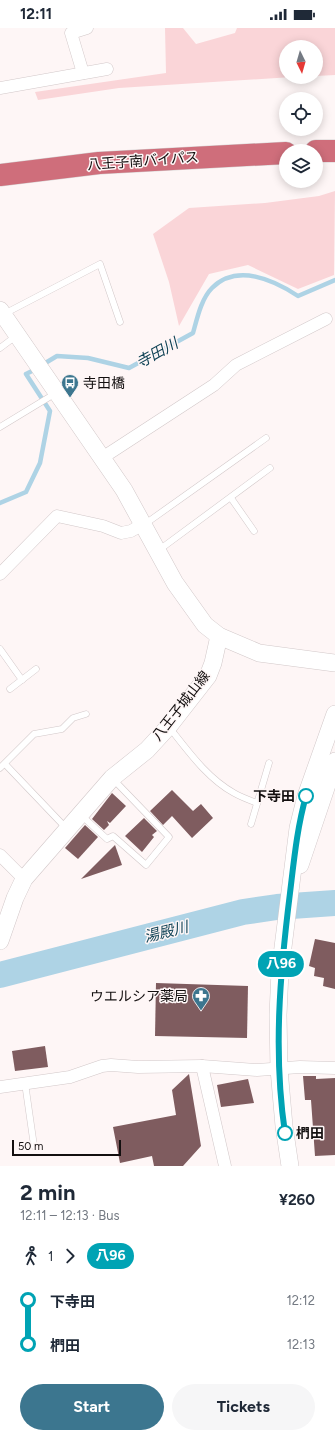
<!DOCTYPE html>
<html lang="en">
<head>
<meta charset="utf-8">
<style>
  body { margin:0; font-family:Figtree,"Noto Sans JP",sans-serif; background:#f6f6f7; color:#1f2937; height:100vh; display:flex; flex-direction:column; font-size:15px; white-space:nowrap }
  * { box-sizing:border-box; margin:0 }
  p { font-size:13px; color:#747a83 }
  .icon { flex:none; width:22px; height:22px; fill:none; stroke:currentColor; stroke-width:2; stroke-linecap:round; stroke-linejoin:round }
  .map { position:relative; height:1138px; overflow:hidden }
  .details { display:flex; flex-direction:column; background:#fff; flex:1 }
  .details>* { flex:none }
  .badge { padding:0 8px; border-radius:13px; font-size:14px; line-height:26px }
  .needle { width:26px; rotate:175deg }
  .tools { position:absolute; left:279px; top:12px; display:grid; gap:8px }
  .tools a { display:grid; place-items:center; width:44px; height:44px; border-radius:50%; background:#fff; box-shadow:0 2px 10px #0003; font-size:20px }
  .scale { position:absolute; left:12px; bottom:10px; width:109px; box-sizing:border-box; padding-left:4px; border:2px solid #130f0f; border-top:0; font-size:11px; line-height:14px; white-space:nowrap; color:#130f0f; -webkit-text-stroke:3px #fef6f6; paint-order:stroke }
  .map>.badge { position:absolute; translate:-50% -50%; box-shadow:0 0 0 2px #fff }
  .legs { display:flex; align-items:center; gap:6px; height:44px; padding:0 20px; font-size:13px }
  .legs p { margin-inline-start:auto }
  .overview { display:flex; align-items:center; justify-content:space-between; height:68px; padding:0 20px }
  h1 { font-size:22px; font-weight:700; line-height:30px }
  .cta { display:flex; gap:8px; margin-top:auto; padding:8px 20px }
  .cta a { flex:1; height:46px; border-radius:24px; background:#3c768f; color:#fff; font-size:16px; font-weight:700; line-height:46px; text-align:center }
  .cta a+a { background:#f6f6f7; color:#1f2937 }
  ul { padding:0 20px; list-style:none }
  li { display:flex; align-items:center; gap:14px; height:44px; font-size:15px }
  li i { display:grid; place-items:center; width:6px; height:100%; margin:0 5px; background:currentColor }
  li i::after { content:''; width:10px; height:10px; margin:-5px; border:3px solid; border-radius:50%; background:#fff }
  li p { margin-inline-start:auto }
  li:first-child i { background:linear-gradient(#0000 50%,currentColor 0) }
  li:last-child i { background:linear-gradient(currentColor 50%,#0000 0) }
  .status { display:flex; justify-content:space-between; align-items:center; height:28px; padding:0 20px; background:#fff; direction:ltr }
  .status svg { height:11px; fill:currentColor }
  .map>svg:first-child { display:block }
  .green { fill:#fad5d8 }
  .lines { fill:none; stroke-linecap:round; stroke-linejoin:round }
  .stream { stroke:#aed3e5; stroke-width:4.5 }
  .river { stroke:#aed3e5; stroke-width:26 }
  .building { fill:#7f5c5f }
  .lane-casing { stroke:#d2c8c9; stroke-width:7 }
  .street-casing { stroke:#d2c8c9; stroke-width:13 }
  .secondary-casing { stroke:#d2c8c9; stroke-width:18 }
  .highway-casing { stroke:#d5d4d4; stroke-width:23 }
  .lane { stroke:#fff; stroke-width:6 }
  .street { stroke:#fff; stroke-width:12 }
  .secondary { stroke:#fff; stroke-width:17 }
  .highway { stroke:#cf6e7b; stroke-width:22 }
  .line-1-casing { stroke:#fff; stroke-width:9 }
  .line-1 { stroke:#00a3b4; stroke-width:6 }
  .stop-1-dot { fill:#fff; stroke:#00a3b4; stroke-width:2 }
  .labels { text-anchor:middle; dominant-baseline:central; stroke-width:3; stroke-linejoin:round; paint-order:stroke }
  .street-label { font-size:14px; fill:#130f0f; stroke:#fef6f6 }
  .poi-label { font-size:14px; fill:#130f0f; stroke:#fef6f6; text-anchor:start }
  .stop-label { font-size:14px; font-weight:bold; fill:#130f0f; stroke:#fef6f6; text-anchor:end }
  .water-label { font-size:15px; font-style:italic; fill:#0f4255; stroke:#fef6f6 }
</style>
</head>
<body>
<div class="status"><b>12:11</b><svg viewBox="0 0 49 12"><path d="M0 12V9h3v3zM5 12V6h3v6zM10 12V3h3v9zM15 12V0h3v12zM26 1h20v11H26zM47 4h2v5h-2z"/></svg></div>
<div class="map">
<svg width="335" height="1138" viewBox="0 0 335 1138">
  <rect width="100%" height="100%" fill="#fef6f6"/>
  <g class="green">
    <polygon points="165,0 183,0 196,16 235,5 237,0 335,0 335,47 316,48 316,19 286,19 286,49 292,49 119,60 38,72 35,64 166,45"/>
    <polygon points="335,163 334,247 298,261 248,237 209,246 179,298 169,254 153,206 189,180 265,175 319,168"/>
  </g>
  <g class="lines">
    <g class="stream">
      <path d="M42,337l15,-9 31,2 41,10 64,-35c4,-14 8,-34 19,-45 25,-25 62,-8 86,8l37,-16"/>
      <polyline points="0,475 26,464 40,435 50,383 26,346 36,341"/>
    </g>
    <polyline class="river" points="0,947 243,884 277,879 335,875"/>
  </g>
  <g class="building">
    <polygon points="172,762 193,783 201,776 213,790 192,810 172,788 163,797 150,783"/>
    <polygon points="112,765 126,778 110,795 107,793 109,797 104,802 92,791"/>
    <polygon points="144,790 157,803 152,807 154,809 142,824 125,808"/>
    <polygon points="85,797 98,809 78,831 65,820"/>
    <polygon points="115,817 122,837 81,851"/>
    <polygon points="315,911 335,915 335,961 323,958 324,950 314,948 315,940 309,938"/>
    <polygon points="156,955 248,958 247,1010 155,1008"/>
    <polygon points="45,1018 48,1039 15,1043 12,1023"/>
    <polygon points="189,1046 201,1118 183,1138 154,1138 152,1128 120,1135 113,1099 176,1087 172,1062"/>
    <polygon points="303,1048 316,1048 316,1051 335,1050 335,1127 315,1128 311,1072 305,1072"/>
    <polygon points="248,1051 254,1075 221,1079 217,1057"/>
  </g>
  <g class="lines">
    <defs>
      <g id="lane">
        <polyline points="4,286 100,236 120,294"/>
        <polyline points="0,320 16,308"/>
        <polyline points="0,399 56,365"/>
        <polyline points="231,470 254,503"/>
        <polyline points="145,496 266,410"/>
        <polyline points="159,522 270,440"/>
        <polyline points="0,621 22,652"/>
        <polyline points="10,661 36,641"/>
        <path d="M169,699c19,24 38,51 65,66 7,4 15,7 23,10"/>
        <polyline points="5,736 66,800"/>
        <polyline points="0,740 34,706 62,701 73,690 86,686"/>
        <polyline points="81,787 107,811 113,808 146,837 169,809 113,751"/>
        <polyline points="251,796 269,735"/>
        <polyline points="25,1055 34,1118"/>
      </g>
      <g id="street">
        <polyline points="83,45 71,5 87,0"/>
        <polyline points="0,60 107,41"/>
        <polyline points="102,430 214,357 236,337 326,291"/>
        <polyline points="0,546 57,488 103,498 121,505 131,503 143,496"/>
        <polyline points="0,827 24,851"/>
        <polyline points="202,1038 225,1138"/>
        <polyline points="0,1059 70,1049 102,1038 111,1037 138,1039 202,1038 257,1042 300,1039 335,1040"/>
      </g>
      <g id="secondary">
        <polyline points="0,282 124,462 175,555 205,597 219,608 259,625 335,635"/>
        <polyline points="300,837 335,733"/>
        <polyline points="0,913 15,870 24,851 112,750 147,722 169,698 208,648 213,635 219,608"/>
        <polyline points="290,1138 284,1098 279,1041 278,987 280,943 298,800 306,768 335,686"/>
      </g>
      <g id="highway">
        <polyline points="316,123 335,123"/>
        <polyline points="0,147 99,135 286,125"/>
      </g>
    </defs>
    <use href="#lane" class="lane-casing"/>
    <use href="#street" class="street-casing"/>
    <use href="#secondary" class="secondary-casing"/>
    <use href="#highway" class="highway-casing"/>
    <use href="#lane" class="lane"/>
    <use href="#street" class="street"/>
    <use href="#secondary" class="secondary"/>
    <use href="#highway" class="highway"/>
  </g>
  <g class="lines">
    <defs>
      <path id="line-1" d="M285,1105c-12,-81 -5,-160 5,-240 4,-33 7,-65 16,-97"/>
    </defs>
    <use href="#line-1" class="line-1-casing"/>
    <use href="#line-1" class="line-1"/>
  </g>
  <defs>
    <symbol id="bus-pin" viewBox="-11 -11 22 30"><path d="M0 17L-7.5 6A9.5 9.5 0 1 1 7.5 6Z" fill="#3c768f" stroke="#fef6f6"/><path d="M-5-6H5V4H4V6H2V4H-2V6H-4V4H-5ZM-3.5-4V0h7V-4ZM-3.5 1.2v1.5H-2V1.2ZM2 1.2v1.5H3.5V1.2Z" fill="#fff"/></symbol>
    <symbol id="pharmacy-pin" viewBox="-11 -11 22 30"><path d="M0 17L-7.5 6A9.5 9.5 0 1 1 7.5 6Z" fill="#3c768f" stroke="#fef6f6"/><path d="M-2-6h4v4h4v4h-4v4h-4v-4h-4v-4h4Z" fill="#fff"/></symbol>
  </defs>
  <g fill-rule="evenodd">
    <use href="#bus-pin" x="60" y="345" width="20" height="27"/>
    <use href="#pharmacy-pin" x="191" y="958" width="20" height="27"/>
  </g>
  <g class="stop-1-dot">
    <circle cx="306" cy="768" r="7"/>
    <circle cx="285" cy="1105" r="7"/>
  </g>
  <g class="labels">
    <g class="street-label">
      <text transform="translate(143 133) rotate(-4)">八王子南バイパス</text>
      <text transform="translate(181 678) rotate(-52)">八王子城山線</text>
    </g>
    <g class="poi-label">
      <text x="83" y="355">寺田橋</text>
      <text x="188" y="968" text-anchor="end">ウエルシア薬局</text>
    </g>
    <g class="stop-label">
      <text x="295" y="768">下寺田</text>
      <text x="296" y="1105" text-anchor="start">椚田</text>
    </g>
    <g class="water-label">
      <text transform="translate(157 325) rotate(-29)">寺田川</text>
      <text transform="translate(166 904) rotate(-14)">湯殿川</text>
    </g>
  </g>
</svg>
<div class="tools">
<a><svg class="needle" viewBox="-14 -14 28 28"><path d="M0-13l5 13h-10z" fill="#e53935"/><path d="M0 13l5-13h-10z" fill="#747a83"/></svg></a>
<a><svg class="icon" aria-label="locate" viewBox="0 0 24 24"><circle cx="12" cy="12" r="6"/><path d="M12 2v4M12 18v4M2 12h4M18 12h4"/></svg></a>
<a><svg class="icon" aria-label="layers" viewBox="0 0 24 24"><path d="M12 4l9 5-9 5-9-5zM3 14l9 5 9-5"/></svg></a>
</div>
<div class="scale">50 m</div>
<b class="badge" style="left:281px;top:936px;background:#00a3b4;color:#fff">八96</b>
</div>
<section class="details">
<div class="overview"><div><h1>2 min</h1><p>12:11 – 12:13 · Bus</p></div><b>¥260</b></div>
<div class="legs"><svg class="icon" aria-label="walk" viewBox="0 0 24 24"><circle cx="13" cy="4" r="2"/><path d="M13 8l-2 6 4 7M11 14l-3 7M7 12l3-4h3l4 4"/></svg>1<svg class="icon" aria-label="forward" viewBox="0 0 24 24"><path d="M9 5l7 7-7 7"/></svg><b class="badge" style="background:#00a3b4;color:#fff">八96</b></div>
<ul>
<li><i style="color:#00a3b4"></i><b>下寺田</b><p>12:12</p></li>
<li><i style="color:#00a3b4"></i><b>椚田</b><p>12:13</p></li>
</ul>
<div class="cta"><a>Start</a><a>Tickets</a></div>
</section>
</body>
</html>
